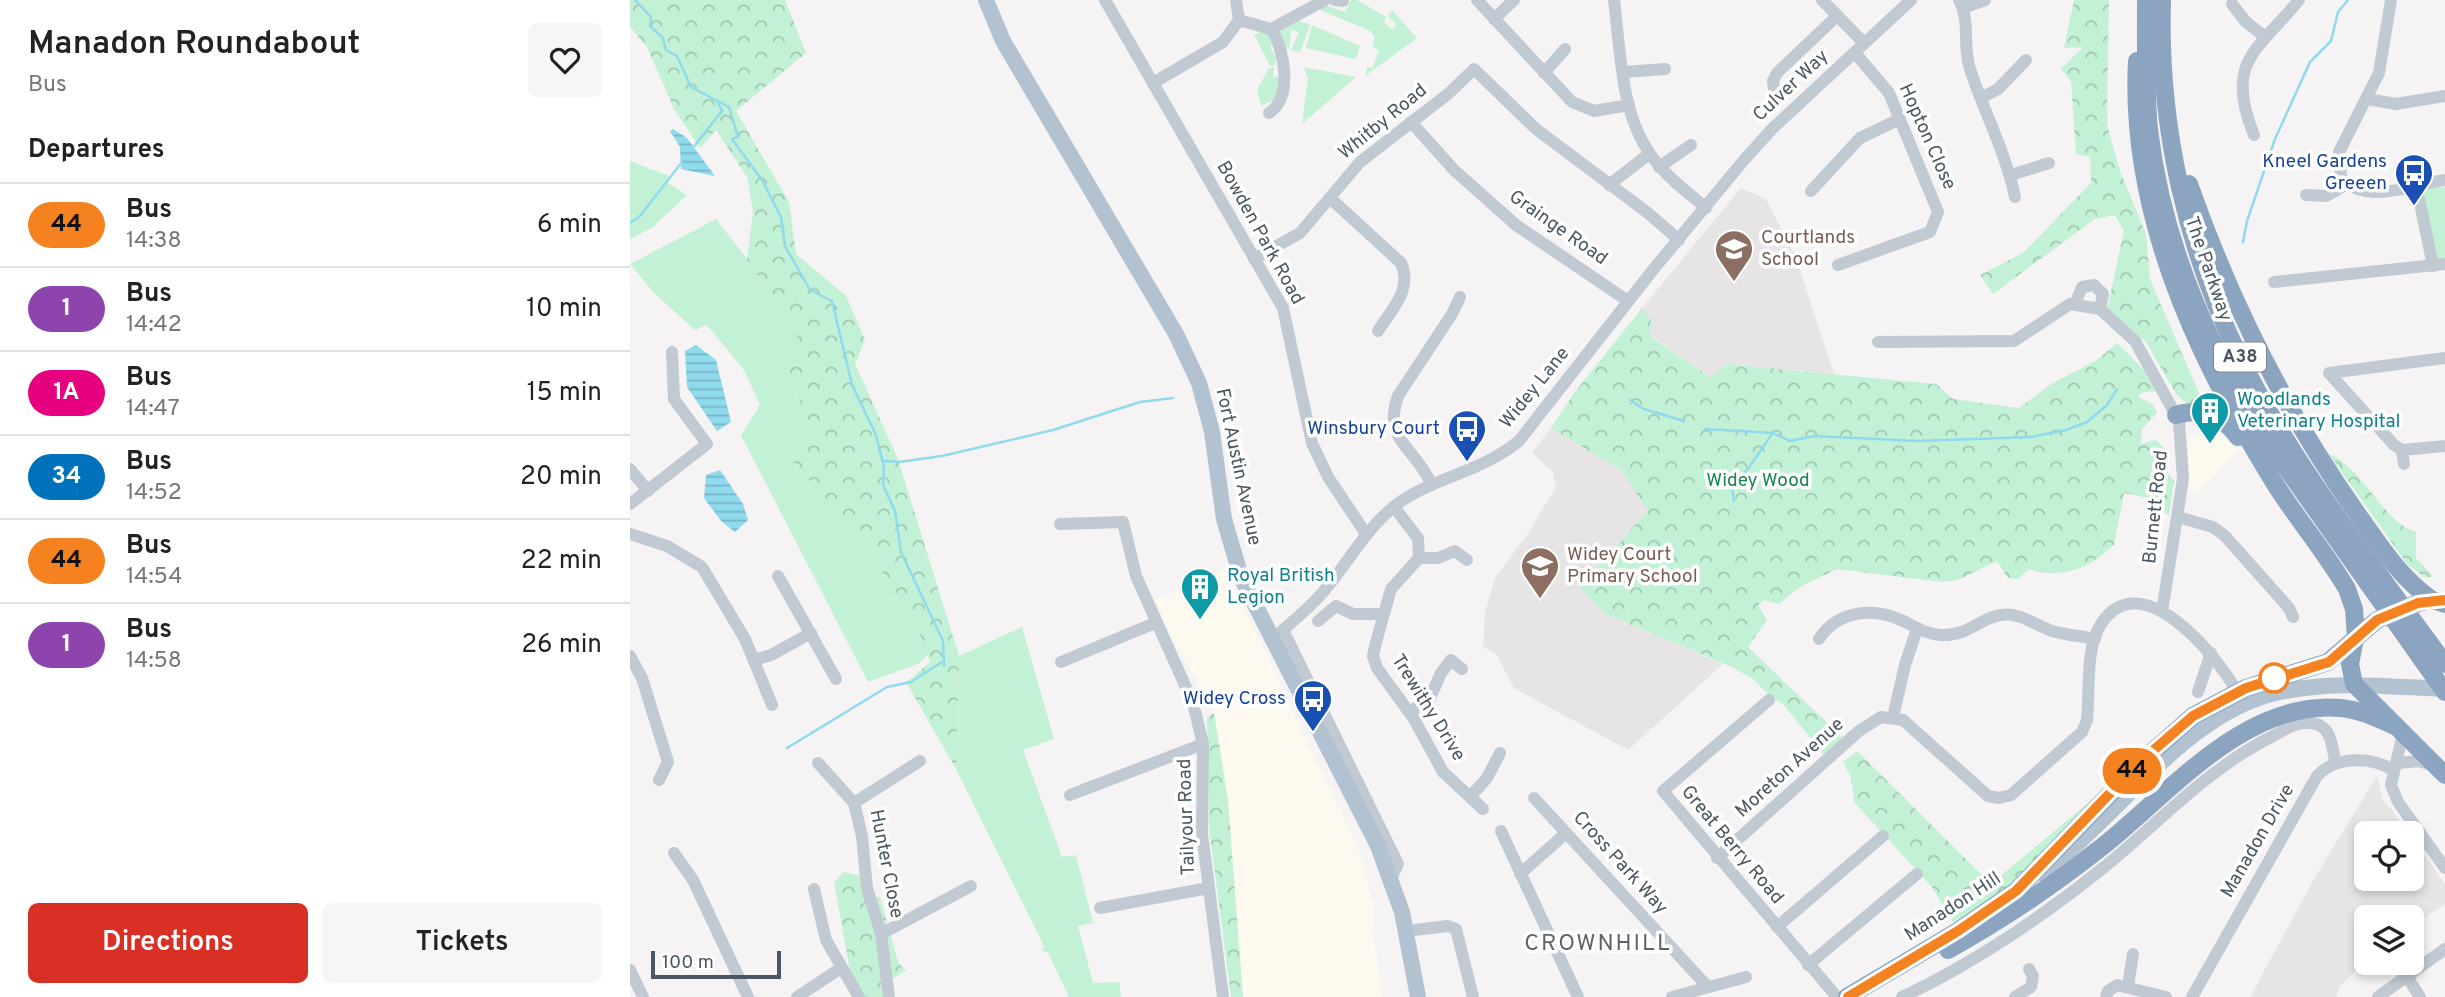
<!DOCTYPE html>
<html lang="en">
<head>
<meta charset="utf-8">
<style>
  body { margin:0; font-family:Overpass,sans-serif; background:#f6f6f6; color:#222; height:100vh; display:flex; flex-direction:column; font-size:26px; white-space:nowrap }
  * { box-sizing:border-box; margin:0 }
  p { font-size:23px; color:#767676 }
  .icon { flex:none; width:38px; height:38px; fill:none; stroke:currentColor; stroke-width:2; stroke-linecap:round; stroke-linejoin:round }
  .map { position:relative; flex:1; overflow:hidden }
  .side { display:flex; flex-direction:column; background:#fff; width:630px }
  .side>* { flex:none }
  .badge { padding:0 14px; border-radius:23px; font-size:24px; line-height:46px }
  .fabs { position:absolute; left:1724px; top:821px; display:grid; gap:14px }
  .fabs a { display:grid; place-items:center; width:70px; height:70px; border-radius:10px; background:#fff; box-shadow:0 4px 10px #0003; font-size:35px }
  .scale { position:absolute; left:21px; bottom:18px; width:130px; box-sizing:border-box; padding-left:7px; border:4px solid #4a5661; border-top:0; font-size:19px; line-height:24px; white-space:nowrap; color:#4a5661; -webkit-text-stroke:5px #fff; paint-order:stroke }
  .map>.badge { position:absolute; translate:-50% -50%; box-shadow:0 0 0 4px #fff }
  h2 { padding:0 28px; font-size:26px; line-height:63px }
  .round { display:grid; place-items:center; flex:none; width:74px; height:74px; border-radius:10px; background:#f6f6f6 }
  .headline { display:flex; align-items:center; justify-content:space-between; height:119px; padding:0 28px }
  h1 { font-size:33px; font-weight:600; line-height:52px }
  .primary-button { display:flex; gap:14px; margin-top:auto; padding:14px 28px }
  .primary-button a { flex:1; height:80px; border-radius:10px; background:#d93025; color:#fff; font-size:28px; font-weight:600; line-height:80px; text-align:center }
  .primary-button a+a { background:#f6f6f6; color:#222 }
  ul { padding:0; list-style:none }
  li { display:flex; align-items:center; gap:21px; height:84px; padding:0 28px; border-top:2px solid #e0e0e0 }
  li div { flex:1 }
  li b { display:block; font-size:26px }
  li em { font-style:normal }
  li .badge { min-width:77px; font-weight:700; text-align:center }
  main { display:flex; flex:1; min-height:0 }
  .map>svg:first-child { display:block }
  .commercial { fill:#fdf9ef }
  .education { fill:#e6e4e5 }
  .green { fill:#c3f1d5 }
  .forest { fill:url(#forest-crowns) }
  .water { fill:url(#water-rules) }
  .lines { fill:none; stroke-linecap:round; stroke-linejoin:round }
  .stream { stroke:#90daee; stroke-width:2.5 }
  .minor { stroke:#c1cad2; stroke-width:12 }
  .major { stroke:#b3c2d1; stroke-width:16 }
  .highway { stroke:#8ba5c1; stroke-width:18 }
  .line-casing { stroke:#fff; stroke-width:16 }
  .line { stroke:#f58220; stroke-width:10 }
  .stop-dot { fill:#fff; stroke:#f58220; stroke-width:3.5 }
  .labels { text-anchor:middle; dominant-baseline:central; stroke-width:7; stroke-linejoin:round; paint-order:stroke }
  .shield { fill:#fff; stroke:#808990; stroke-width:2 }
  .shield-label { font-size:18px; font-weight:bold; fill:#4a5661 }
  .street-label { font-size:19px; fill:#4a5661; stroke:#fff }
  .transit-label { font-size:19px; fill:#164399; stroke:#fff; text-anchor:end }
  .education-label { font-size:19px; fill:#785e54; stroke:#fff; text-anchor:start }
  .culture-label { font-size:19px; fill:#0d838f; stroke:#fff; text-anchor:start }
  .park-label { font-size:19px; fill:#17864f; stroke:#fff }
  .quarter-label { font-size:23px; letter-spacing:2px; fill:#5f6368; stroke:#fff }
</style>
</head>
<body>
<main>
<section class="side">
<div class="headline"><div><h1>Manadon Roundabout</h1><p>Bus</p></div><a class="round"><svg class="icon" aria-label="heart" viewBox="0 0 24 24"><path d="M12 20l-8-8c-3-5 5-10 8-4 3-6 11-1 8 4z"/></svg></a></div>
<h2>Departures</h2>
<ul>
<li><span class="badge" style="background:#f58220;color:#111">44</span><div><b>Bus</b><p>14:38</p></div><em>6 min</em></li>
<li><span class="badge" style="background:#8e44ad;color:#fff">1</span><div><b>Bus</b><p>14:42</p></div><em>10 min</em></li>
<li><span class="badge" style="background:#e6007e;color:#fff">1A</span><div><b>Bus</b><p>14:47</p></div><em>15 min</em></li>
<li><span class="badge" style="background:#0072bc;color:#fff">34</span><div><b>Bus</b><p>14:52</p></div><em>20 min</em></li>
<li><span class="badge" style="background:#f58220;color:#111">44</span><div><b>Bus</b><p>14:54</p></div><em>22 min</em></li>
<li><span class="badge" style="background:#8e44ad;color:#fff">1</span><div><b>Bus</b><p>14:58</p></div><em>26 min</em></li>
</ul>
<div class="primary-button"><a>Directions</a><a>Tickets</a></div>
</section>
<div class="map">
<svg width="1815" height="997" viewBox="0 0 1815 997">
  <defs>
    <pattern id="forest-crowns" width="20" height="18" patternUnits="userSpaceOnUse" patternTransform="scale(1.75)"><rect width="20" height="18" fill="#c3f1d5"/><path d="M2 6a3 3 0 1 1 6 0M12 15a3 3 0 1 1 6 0" fill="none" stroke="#a0c6b0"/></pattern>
    <pattern id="water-rules" width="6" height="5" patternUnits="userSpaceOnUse" patternTransform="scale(1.75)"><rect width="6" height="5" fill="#90daee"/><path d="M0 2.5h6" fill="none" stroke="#78b4c4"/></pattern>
  </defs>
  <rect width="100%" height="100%" fill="#f5f3f3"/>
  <g class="commercial">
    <polygon points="1590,433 1607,450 1569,493 1559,488 1558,437"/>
    <polygon points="595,568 728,848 745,912 743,929 752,997 613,997 598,800 584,713 539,631 526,600"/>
  </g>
  <g class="education">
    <polygon points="1111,188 1136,199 1166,258 1204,374 1097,364 1080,377 1020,335 1021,320 1012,308"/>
    <polygon points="921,428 991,470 1018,511 949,587 977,615 1093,664 998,750 884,688 866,654 853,647 855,613 865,578 897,535 926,487 923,472 902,453"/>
    <polygon points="1747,776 1753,802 1763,811 1779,833 1736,833 1736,878 1782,878 1782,837 1815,884 1815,904 1782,926 1782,917 1736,917 1736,960 1710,986 1706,997 1620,997 1684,879"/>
  </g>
  <g class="green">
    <polygon points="721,0 727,0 756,17 754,22 762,30 766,24 758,16 762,10 787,38 735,76 737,67 742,68 749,51 742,46 745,37 740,31 688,9 695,5 715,12"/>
    <polygon points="667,20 680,25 670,52 661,50 669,32 661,30 659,49 655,48 648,32"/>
    <polygon points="682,25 730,46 726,59 676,48"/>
    <polygon points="633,30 646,43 640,47 646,58 652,55 652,62 646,61 645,65 640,66 624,35"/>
    <polygon points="644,67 643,76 650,78 646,99 631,106 627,90 639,68"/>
    <polygon points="674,67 726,77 672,124 678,78"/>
    <polygon points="0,161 39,176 35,181 57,195 23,227 0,239"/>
    <polygon points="1815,187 1815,260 1806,259 1792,193 1795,189"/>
    <polygon points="86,219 117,259 178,352 156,370 179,422 161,460 237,545 270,603 285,602 303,650 288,664 238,682 111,435 130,405 114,370 77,325 65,330 24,293 0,264"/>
    <polygon points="392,627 424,739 393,750 432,857 446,855 463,923 448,926 463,983 489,982 491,997 439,997 418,953 412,950 414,946 326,769 329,656"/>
  </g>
  <g class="forest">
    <polygon points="0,0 155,0 176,53 106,111 159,202 166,254 216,296 235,340 225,364 268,459 329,656 326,769 276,682 300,662 279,603 270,603 237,545 161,460 179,422 156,370 177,352 117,259 123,211 117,177 86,130 70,148 44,109 17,47 0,27"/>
    <polygon points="1444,0 1479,0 1477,125 1490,171 1516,234 1520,279 1575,407 1561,407 1546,394 1516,342 1477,310 1494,231 1485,215 1465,219 1363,294 1350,275 1393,253 1461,183 1460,157 1446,154 1441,81 1431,69 1453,47 1434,48"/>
    <path d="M1012,308l9,12 -1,16 60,41 17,-13 209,20 17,15 66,9 32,-24 46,-24 20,-17 27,27 12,21 -15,2 -3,4 15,7 4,9 -15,16 -1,15 15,-4 9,9 -3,16 12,16 -5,35 -21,-18 -24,-5 -10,52c-24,23 -52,35 -86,24l-9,10 -11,-1 -11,-17 -39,19 -16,2 -105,-13 -37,18 -21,17 -15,-4 -6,5 9,15 -19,27 96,92 -19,17 -41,-51 -13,-8 -18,-18 -21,-12 -125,-52 -28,-28 69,-76 -27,-41 -70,-42 23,-35z"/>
    <path d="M1699,454c37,16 53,68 87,78v26l18,19h-10l-17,-13z"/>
    <polygon points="584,713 598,800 613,997 601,997 579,827 577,718"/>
    <path d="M1227,751l134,133 115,-96c-44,49 -89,109 -153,134l-22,-36 -77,-84 -3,-25 -8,-15z"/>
    <path d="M213,872l19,4 4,21h14l18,65 8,9c-11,6 -24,11 -23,26h-21l-11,-21 -17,-93z"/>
  </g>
  <g class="water">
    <polygon points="43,129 57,138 85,176 51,169 50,147 40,131"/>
    <polygon points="66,345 86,360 101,422 87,431 57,387 55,351"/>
    <polygon points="90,470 113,504 118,520 105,532 91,521 74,498 76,475"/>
  </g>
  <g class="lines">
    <g class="stream">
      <polyline points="5,0 21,17 20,26 33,38 36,50 47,56 61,87 99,107 108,137 102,139 132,180 151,217 155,246 180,290 202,301 222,385 246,435 254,467 253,485 265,511 271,552 313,641 314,666"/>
      <polyline points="62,149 92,111 87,101"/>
      <polyline points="0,223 10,216 52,162"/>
      <polyline points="1613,242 1617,221 1645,139 1680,62 1701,41 1708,12 1718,0"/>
      <polyline points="1000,400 1014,409 1054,421"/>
      <polyline points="1075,429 1143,433 1160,441 1184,436 1287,441 1401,437 1436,430 1457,422 1477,405 1487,389"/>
      <polyline points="253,461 269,462 312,456 423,430 510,402 543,398"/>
      <polyline points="1104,501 1102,488 1107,479 1118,469 1142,434"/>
      <polyline points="157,748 257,687 281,682 312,662"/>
    </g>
    <g class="minor">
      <polyline points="475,0 653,308 682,443 698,477 736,534"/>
      <polyline points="705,0 713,1"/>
      <polyline points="847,0 942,102 964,111 999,105"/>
      <path d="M984,0c7,54 6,121 44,164 13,17 32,30 48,44"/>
      <polyline points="1192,0 1234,43"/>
      <path d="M1329,0c12,22 3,46 11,69 14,43 36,84 45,128"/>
      <path d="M1761,0l-12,73 -40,79 2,25c23,29 72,8 104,3"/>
      <polyline points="1602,4 1616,22 1634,36"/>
      <polyline points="1333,8 1355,0"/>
      <polyline points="864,19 884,0"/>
      <path d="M609,20l32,9c14,20 22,69 -2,84"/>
      <polyline points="641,29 695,0"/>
      <polyline points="994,72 1035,69"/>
      <polyline points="914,73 935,49"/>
      <polyline points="523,83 593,42 609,20 606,0"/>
      <polyline points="1145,97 1143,81 1147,73 1207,16"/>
      <polyline points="1351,98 1368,89 1396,60"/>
      <polyline points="1737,99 1766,104 1815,96"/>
      <polyline points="781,122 824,170 886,225 998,301"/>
      <path d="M1624,135c-30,-73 3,-84 45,-135"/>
      <polyline points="1029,167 1061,145"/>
      <polyline points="1381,175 1419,163"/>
      <polyline points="1786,184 1803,266"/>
      <polyline points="979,185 1019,154"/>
      <polyline points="1181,191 1230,138 1270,119"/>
      <polyline points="1676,195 1696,196 1717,184"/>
      <path d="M700,198l71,65c12,26 -9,46 -23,68"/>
      <polyline points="624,259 670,233 730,162 818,94 844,69 906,129 1018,213 1049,240"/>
      <polyline points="1208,265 1300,232 1308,212 1259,93 1225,53"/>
      <polyline points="1644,282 1815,264"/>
      <polyline points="1445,304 1452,287 1464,285 1473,294 1470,309"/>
      <polyline points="1248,342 1384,341 1440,304 1470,309 1505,341 1549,421 1553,479 1532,611"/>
      <polyline points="1815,358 1699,373 1764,445 1772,450 1815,446"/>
      <polyline points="1772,450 1774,464"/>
      <polyline points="0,469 18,491"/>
      <path d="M801,484c-15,-37 -49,-42 -33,-88l54,-82 8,-17"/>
      <polyline points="0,504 77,444 44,399 42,352"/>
      <polyline points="764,507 788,538 789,558 761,589 745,646 743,656 747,668 784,719 813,772 853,809"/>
      <polyline points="1548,517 1583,527 1595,536 1659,608 1663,617"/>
      <polyline points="430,524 493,522 506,576 563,703 573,744 572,834 593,997"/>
      <polyline points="0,534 37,546 72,567 115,639 142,705"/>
      <polyline points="789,558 808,558 825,551 837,560"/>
      <polyline points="148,576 206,679"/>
      <polyline points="688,621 706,606 723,614 753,614"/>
      <polyline points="653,630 768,864 761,879"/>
      <path d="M643,639c17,-16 36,-30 51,-48 25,-29 41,-62 72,-86 39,-29 82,-31 123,-64l133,-170 92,-111 28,-31 139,-129"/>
      <path d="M1189,639c18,-28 53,-32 82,-19 14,6 23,14 40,15 28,1 38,-17 60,-20 19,-3 34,10 51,16 13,4 29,5 43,8"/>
      <polyline points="0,656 12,678 38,762 29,780"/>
      <polyline points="124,660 141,655 181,633"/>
      <polyline points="431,662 525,623"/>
      <polyline points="1568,692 1581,653"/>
      <polyline points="1139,700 1033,791 1207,997"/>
      <polyline points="780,712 800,698 811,673 821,660 832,669"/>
      <polyline points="1263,717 1275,665 1287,629"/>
      <polyline points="1773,733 1761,785 1768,802 1815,868"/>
      <polyline points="188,763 224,803 232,836 237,888 251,934 259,997"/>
      <polyline points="1768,763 1789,761 1802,765"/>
      <polyline points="440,795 573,744"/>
      <polyline points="840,797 857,778 870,753"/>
      <polyline points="904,798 1077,986"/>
      <polyline points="224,803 290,761"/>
      <polyline points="871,831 948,997"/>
      <polyline points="44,853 63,880 118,997"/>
      <path d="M1087,858l142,-127 22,-14 22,3 85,76 11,2 12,-3 71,-63 5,-12c3,-29 -2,-71 14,-96 40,-62 117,33 136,68"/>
      <polyline points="890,874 936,833"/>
      <polyline points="184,889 196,940 229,997"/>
      <polyline points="470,908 579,888"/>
      <polyline points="1147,927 1253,836"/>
      <polyline points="776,931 818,926 826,929 843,997"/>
      <polyline points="251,934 341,886"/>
      <polyline points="1178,965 1287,874"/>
      <polyline points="0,970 13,997"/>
      <polyline points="1776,975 1790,997"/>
      <polyline points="1498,986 1503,954"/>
      <polyline points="167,997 211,968"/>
      <polyline points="1042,997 1116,977"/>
      <path d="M1272,997c69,-32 143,-82 201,-129 57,-46 106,-101 172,-133 9,-5 19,-12 29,-12 26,-2 28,18 31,39"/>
      <polyline points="1385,997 1401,987 1403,976 1399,969"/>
      <polyline points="1476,997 1478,991 1487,985 1536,997"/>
      <path d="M1562,997l125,-221c18,-20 54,-20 76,-6"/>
      <polyline points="1748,997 1815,949"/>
    </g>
    <g class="major">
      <polyline points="356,0 373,41 546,334 569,383 582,432 594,519 611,577 748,846 772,912 788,997"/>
      <path d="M1411,873c78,-55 143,-161 239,-181 55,-12 110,-5 165,-3"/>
    </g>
    <g class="highway">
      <path d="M1516,0c0,42 -1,87 3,129 13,112 59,218 119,313l177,250"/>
      <path d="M1532,0c-4,124 24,249 79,360 54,109 133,206 204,304"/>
      <path d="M1507,61c-8,150 58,293 135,418 23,38 53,72 75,110l7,20 2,28"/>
      <path d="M1559,184c41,117 96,227 167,328 23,32 43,65 76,88"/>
      <path d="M1546,415c27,-8 46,0 62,22"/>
      <polyline points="1725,638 1720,664 1724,684 1815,775"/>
      <path d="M1318,950c54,-30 106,-65 155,-104 67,-53 143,-147 238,-138 20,2 38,11 56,19"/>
      <polyline points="1217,997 1328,931 1386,891 1512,761 1563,716 1616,688 1698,662 1747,620 1788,603 1802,600 1815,604"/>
    </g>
  </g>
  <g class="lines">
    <defs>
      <polyline id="line" points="1218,997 1328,931 1386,891 1511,761 1563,716 1616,688 1699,662 1747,620 1788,603 1815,600"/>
    </defs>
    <use href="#line" class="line-casing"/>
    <use href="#line" class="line"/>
  </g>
  <defs>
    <symbol id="bus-pin" viewBox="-11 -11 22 30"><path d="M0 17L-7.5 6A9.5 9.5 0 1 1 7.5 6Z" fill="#1a4fb4" stroke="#fff"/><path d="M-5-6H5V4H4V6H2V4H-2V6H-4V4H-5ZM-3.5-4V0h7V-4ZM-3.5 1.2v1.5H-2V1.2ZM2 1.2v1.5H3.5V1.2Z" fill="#fff"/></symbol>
    <symbol id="school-pin" viewBox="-11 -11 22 30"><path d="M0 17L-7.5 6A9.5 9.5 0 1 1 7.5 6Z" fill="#8d6e63" stroke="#fff"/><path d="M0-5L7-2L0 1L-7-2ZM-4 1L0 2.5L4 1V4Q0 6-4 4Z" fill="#fff"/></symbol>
    <symbol id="building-pin" viewBox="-11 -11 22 30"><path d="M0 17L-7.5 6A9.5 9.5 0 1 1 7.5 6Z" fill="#0f9aa8" stroke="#fff"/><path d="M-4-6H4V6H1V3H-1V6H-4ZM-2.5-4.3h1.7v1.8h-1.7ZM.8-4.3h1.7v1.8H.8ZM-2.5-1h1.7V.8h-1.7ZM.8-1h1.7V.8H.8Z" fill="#fff"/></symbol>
  </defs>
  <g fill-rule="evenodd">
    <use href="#bus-pin" x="1762" y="151" width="44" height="60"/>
    <use href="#school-pin" x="1082" y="227" width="44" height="60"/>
    <use href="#building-pin" x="1558" y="389" width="44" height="60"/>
    <use href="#bus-pin" x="815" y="407" width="44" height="60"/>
    <use href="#school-pin" x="888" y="544" width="44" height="60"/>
    <use href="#building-pin" x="548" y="565" width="44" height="60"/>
    <use href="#bus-pin" x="661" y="677" width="44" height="60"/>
  </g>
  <circle class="stop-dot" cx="1644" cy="678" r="14"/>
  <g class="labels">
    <rect class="shield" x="1584" y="342.5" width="52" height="29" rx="5"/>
    <g class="shield-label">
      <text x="1610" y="357">A38</text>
    </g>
    <g class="street-label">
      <text transform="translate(1161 86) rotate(-43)">Culver Way</text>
      <text transform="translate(753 122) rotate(-39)">Whitby Road</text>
      <text transform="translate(1297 137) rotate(66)">Hopton Close</text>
      <text transform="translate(928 228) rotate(35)">Grainge Road</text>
      <text transform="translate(630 233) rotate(61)">Bowden Park Road</text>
      <text transform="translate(1578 269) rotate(71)">The Parkway</text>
      <text transform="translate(905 388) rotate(-51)">Widey Lane</text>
      <text transform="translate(608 467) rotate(78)">Fort Austin Avenue</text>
      <text transform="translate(1526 507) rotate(-84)">Burnett Road</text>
      <text transform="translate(798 708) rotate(58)">Trewithy Drive</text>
      <text transform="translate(1160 768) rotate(-42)">Moreton Avenue</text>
      <text transform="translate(557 817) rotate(-92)">Tailyour Road</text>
      <text transform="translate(1628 841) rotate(-60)">Manadon Drive</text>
      <text transform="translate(1102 845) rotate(50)">Great Berry Road</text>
      <text transform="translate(990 863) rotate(48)">Cross Park Way</text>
      <text transform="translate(256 864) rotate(79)">Hunter Close</text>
      <text transform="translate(1323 907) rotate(-33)">Manadon Hill</text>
    </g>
    <g class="transit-label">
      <text x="1757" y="162">Kneel Gardens<tspan x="1757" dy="22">Greeen</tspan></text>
      <text x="810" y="429">Winsbury Court</text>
      <text x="656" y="699">Widey Cross</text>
    </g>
    <g class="education-label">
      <text x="1131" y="238">Courtlands<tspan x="1131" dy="22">School</tspan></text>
      <text x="937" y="555">Widey Court<tspan x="937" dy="22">Primary School</tspan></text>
    </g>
    <g class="culture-label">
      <text x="1607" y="400">Woodlands<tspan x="1607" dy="22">Veterinary Hospital</tspan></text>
      <text x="597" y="576">Royal British<tspan x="597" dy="22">Legion</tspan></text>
    </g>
    <g class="park-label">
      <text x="1128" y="481">Widey Wood</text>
    </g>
    <g class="quarter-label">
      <text x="968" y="944">CROWNHILL</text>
    </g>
  </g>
</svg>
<div class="fabs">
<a><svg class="icon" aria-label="locate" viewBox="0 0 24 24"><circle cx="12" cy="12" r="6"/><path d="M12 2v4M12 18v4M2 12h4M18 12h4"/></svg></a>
<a><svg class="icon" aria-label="layers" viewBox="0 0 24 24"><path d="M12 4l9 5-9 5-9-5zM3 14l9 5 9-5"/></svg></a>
</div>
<div class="scale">100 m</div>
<b class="badge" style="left:1502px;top:771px;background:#f58220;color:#111">44</b>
</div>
</main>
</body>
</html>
